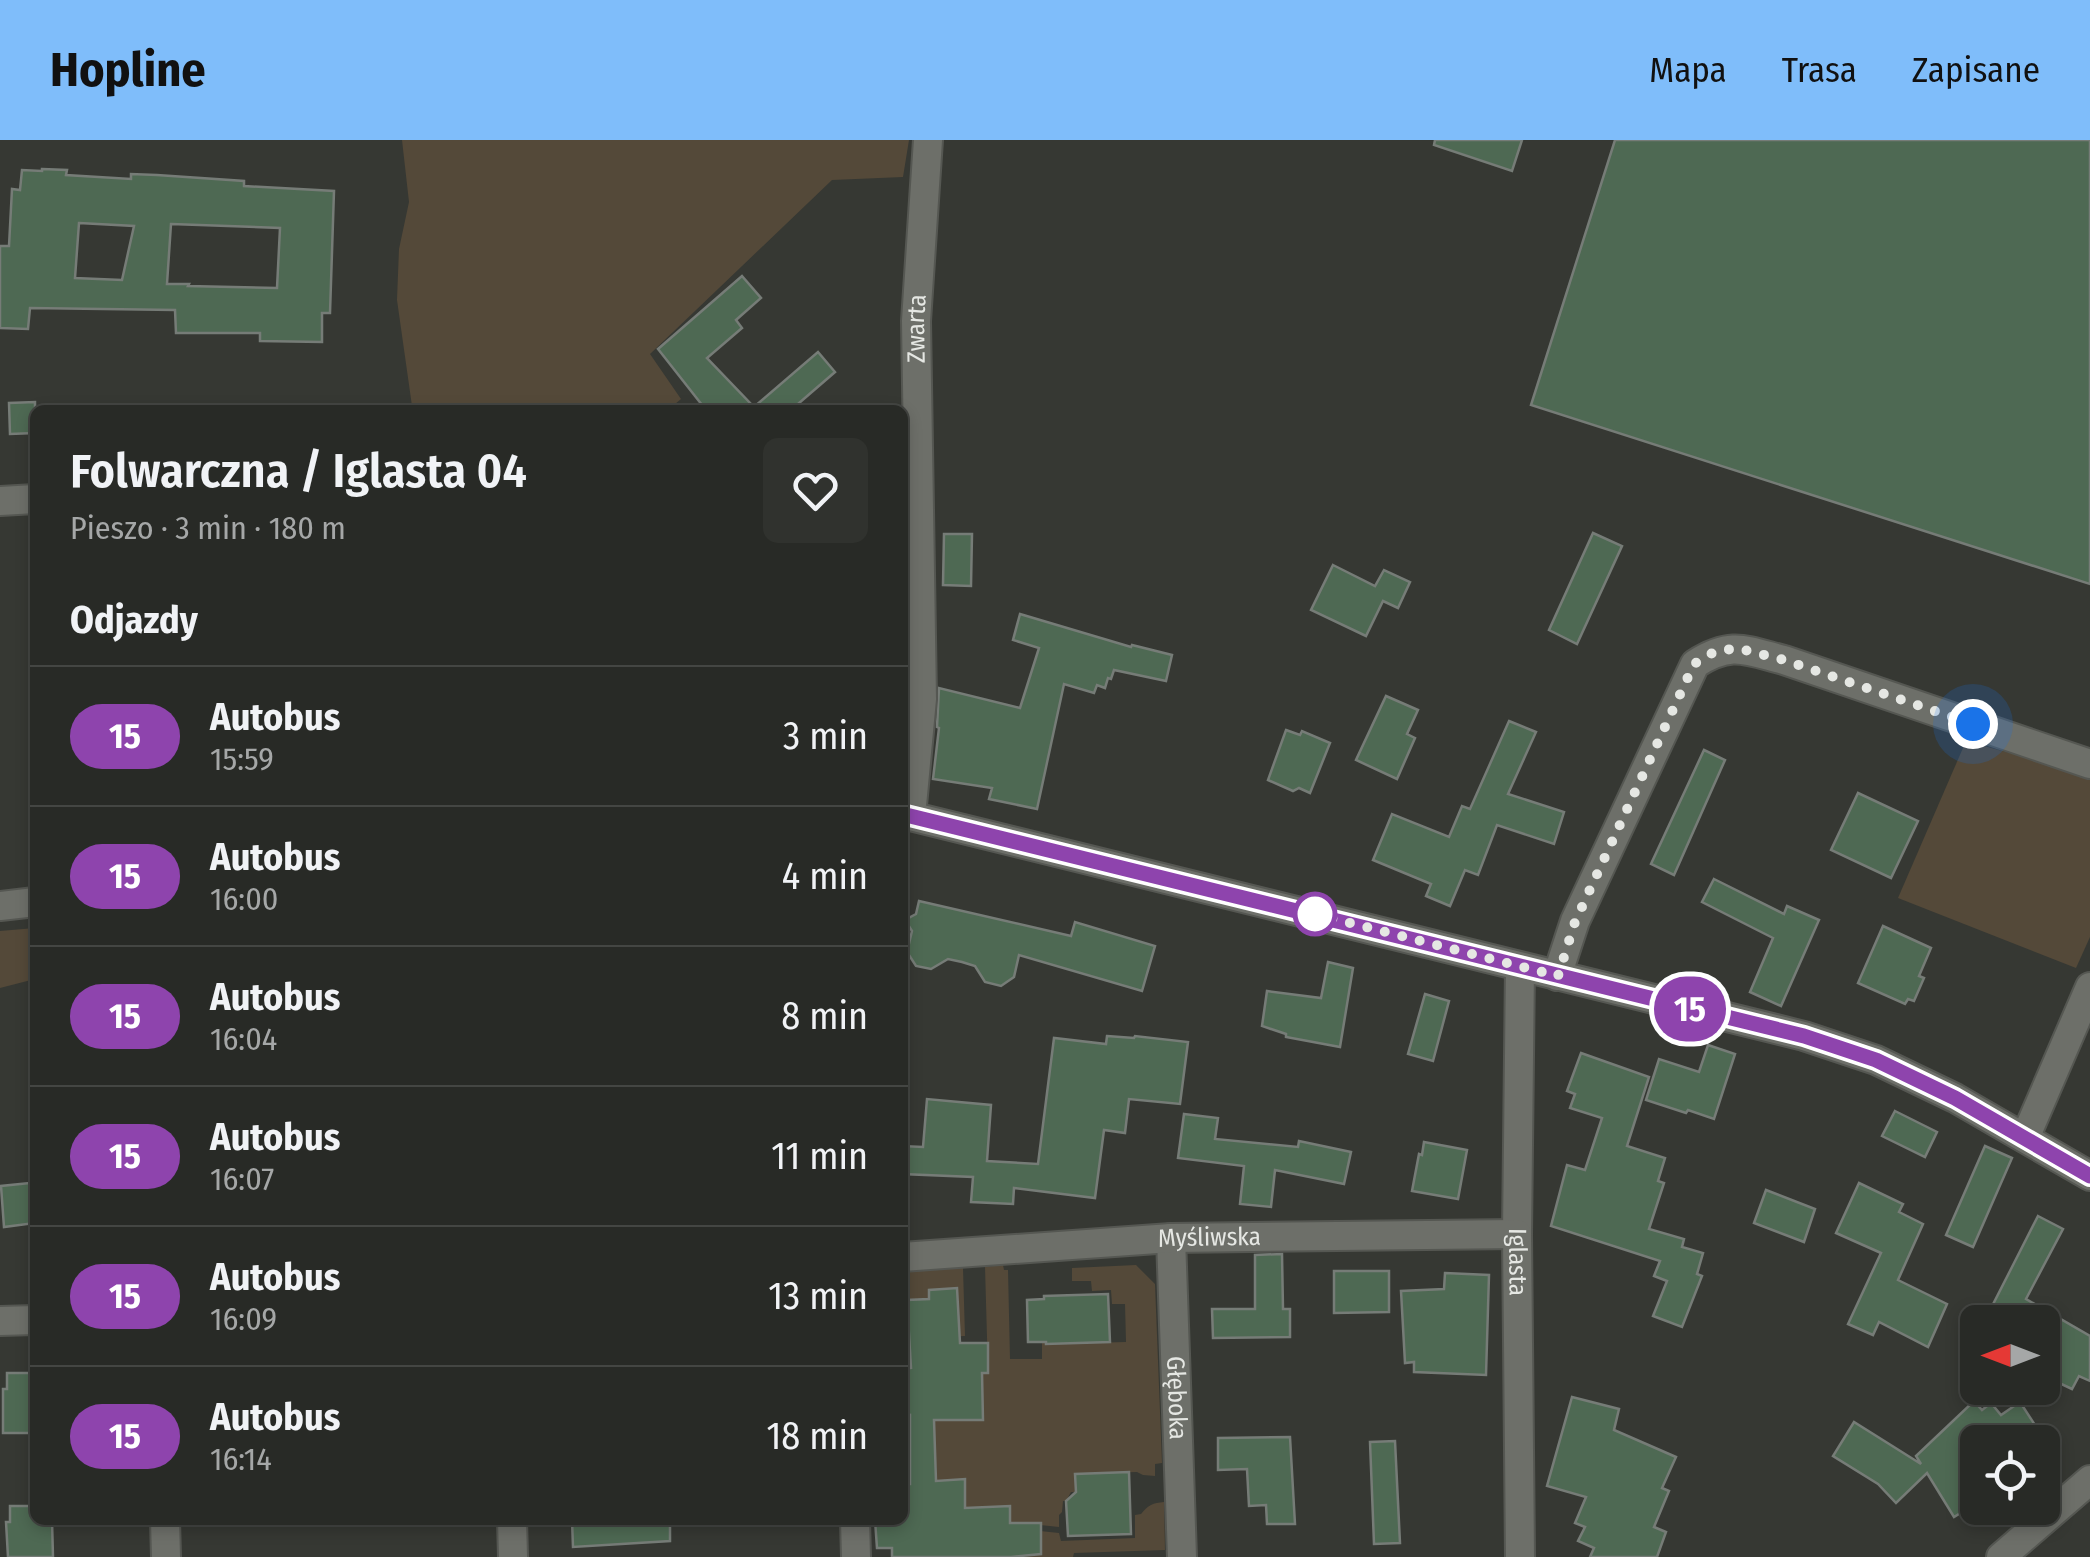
<!DOCTYPE html>
<html lang="pl">
<head>
<meta charset="utf-8">
<style>
  body { margin:0; font-family:"Fira Sans Condensed",sans-serif; background:#30322e; color:#f1f3f6; height:100vh; display:flex; flex-direction:column; font-size:38px; white-space:nowrap }
  * { box-sizing:border-box; margin:0 }
  p { font-size:32px; color:#a5a7a7 }
  .icon { flex:none; width:55px; height:55px; fill:none; stroke:currentColor; stroke-width:2; stroke-linecap:round; stroke-linejoin:round }
  .map { position:relative; flex:1; overflow:hidden }
  .panel { position:absolute; left:30px; top:265px; width:878px; height:1120px; display:flex; flex-direction:column; background:#282a26; border-radius:15px; box-shadow:0 5px 15px #0003,0 0 0 2px #444643 }
  .panel>* { flex:none }
  .badge { padding:0 20px; border-radius:32px; font-size:35px; line-height:65px }
  .needle { width:65px; rotate:270deg }
  .fabs { position:absolute; left:1960px; top:1165px; display:grid; gap:20px }
  .fabs a { display:grid; place-items:center; width:100px; height:100px; border-radius:15px; background:#282a26; box-shadow:0 5px 15px #0003,0 0 0 2px #444643; font-size:50px }
  .you { position:absolute; width:50px; height:50px; margin:-25px; border:8px solid #fff; border-radius:50%; background:#1a73e8; box-shadow:0 0 0 15px #1a73e833 }
  .map>.badge { position:absolute; translate:-50% -50%; box-shadow:0 0 0 5px #fff }
  h2 { padding:0 40px; font-size:38px; line-height:90px }
  .round { display:grid; place-items:center; flex:none; width:105px; height:105px; border-radius:15px; background:#30322e }
  .head { display:flex; align-items:center; justify-content:space-between; height:170px; padding:0 40px }
  h1 { font-size:48px; font-weight:600; line-height:75px }
  ul { padding:0; list-style:none }
  li { display:flex; align-items:center; gap:30px; height:140px; padding:0 40px; border-top:2px solid #444643 }
  li div { flex:1 }
  li b { display:block; font-size:38px }
  li em { font-style:normal }
  li .badge { min-width:110px; font-weight:700; text-align:center }
  header { display:flex; align-items:center; gap:60px; box-sizing:border-box; height:140px; padding:0 50px; background:#7fbdfa; color:#111 }
  header strong { font-size:48px }
  nav { display:flex; gap:55px; margin-inline-start:auto; font-size:35px }
  .map>svg:first-child { display:block }
  .green { fill:#544939 }
  .building { fill:#4e6953; stroke:#767c77; stroke-width:2.5; fill-rule:evenodd }
  .lines { fill:none; stroke-linecap:round; stroke-linejoin:round }
  .minor-casing { stroke:#555752; stroke-width:32 }
  .minor { stroke:#6d6f69; stroke-width:28 }
  .line-casing { stroke:#fff; stroke-width:22 }
  .line { stroke:#8e44ad; stroke-width:15 }
  .walk { stroke:#e5e7e3; stroke-width:10; stroke-dasharray:0 18 }
  .stop-dot { fill:#fff; stroke:#8e44ad; stroke-width:5 }
  .labels { text-anchor:middle; dominant-baseline:central; stroke-width:8; stroke-linejoin:round; paint-order:stroke }
  .street-label { font-size:25px; fill:#e5e7e3; stroke:#1e1f1c }
</style>
</head>
<body>
<header>
<strong>Hopline</strong>
<nav><a>Mapa</a><a>Trasa</a><a>Zapisane</a></nav>
</header>
<div class="map">
<svg width="2090" height="1417" viewBox="0 0 2090 1417">
  <rect width="100%" height="100%" fill="#363833"/>
  <g class="green">
    <polygon points="402,0 909,0 903,37 832,40 650,214 681,259 668,270 503,270 497,264 450,270 416,270 412,266 397,160 399,109 409,62"/>
    <polygon points="1966,601 2090,635 2090,797 2076,828 1898,758"/>
    <polygon points="35,788 35,839 0,848 0,791"/>
    <path d="M1003,1125l1,5h4l2,89h32v-17h4v2l80,-2 -1,-38h-13l-1,-14 -19,1 -1,-10h-19v-13l64,-3 19,19 7,179 -7,1v12l-12,-1 -6,-3 -61,2v18h-5l-5,9h-3l-1,11 -3,3v12l-19,-2 -25,30 26,-1v-9l-9,1 8,-15 19,2 2,8 74,-3v-23l6,-1c7,-9 12,-11 23,-12l1,48 -91,3 -1,4h-62l-1,-51 -22,1 -1,2 -48,-1 26,-2v-26l-28,1 -10,-182 -24,1v-28l60,-4 2,68 -24,1 10,55 2,28h30l-1,-47 6,-1 -3,-105z"/>
  </g>
  <g class="building">
    <polygon points="1435,0 1522,0 1512,31 1434,5"/>
    <polygon points="1615,0 2090,0 2090,444 1531,265"/>
    <path d="M42,29l25,1 -1,5 65,4v-5l26,1 87,6v5l90,5 -4,122h-8v29l-62,-1v-8h-84l-1,-23 -145,-2 -2,21 -28,-1v-82h9l3,-57 8,1 2,-20 20,1zM79,83l55,3 -12,54 -47,-2zM171,84l109,4 -3,60 -89,-2 1,-2h-22z"/>
    <polygon points="742,136 761,158 736,180 742,188 707,218 754,267 818,212 835,232 791,270 706,270 658,209"/>
    <polygon points="35,262 35,293 10,294 9,263"/>
    <polygon points="1593,393 1622,406 1577,504 1549,490"/>
    <polygon points="944,394 972,394 971,446 943,445"/>
    <polygon points="1333,425 1375,446 1384,430 1410,442 1398,468 1383,461 1366,496 1311,470"/>
    <polygon points="1020,474 1131,507 1132,505 1172,515 1166,541 1114,530 1111,539 1108,538 1105,548 1097,545 1094,553 1064,544 1037,669 989,659 992,648 933,639 939,588 937,587 939,548 1020,568 1039,508 1013,500"/>
    <polygon points="1386,556 1418,570 1407,594 1415,598 1397,639 1356,620"/>
    <polygon points="1509,581 1536,592 1508,654 1564,672 1554,704 1497,685 1478,735 1465,730 1450,766 1426,756 1431,744 1373,720 1392,674 1449,697 1462,666 1470,669"/>
    <polygon points="1286,590 1300,595 1302,591 1330,603 1310,653 1299,648 1293,651 1268,640"/>
    <polygon points="1704,610 1725,620 1674,735 1651,724"/>
    <polygon points="1858,653 1918,681 1891,738 1831,710"/>
    <polygon points="1714,739 1784,774 1787,766 1819,780 1781,866 1750,852 1773,798 1702,762"/>
    <polygon points="919,761 1071,796 1075,782 1155,806 1142,851 1019,815 1014,837 1001,846 985,842 975,826 962,822 948,819 931,829 916,826 907,812 912,791 905,780 916,774"/>
    <polygon points="1883,786 1931,808 1919,836 1924,838 1914,861 1908,859 1905,864 1858,843"/>
    <polygon points="1328,822 1353,828 1340,907 1286,897 1286,894 1262,886 1267,851 1321,858"/>
    <polygon points="1425,854 1449,861 1433,921 1408,914"/>
    <polygon points="1107,896 1134,898 1135,896 1188,902 1180,964 1129,959 1125,993 1104,990 1095,1058 1014,1048 1013,1064 971,1062 973,1037 902,1034 902,1006 923,1007 927,959 991,965 987,1021 1038,1024 1054,898 1106,904"/>
    <polygon points="1708,905 1735,914 1714,979 1688,970 1686,973 1646,960 1659,919 1699,932"/>
    <polygon points="1581,913 1649,937 1627,1006 1665,1018 1658,1041 1664,1043 1649,1089 1684,1099 1682,1107 1703,1113 1697,1134 1702,1136 1682,1187 1653,1176 1667,1141 1654,1136 1660,1121 1551,1086 1567,1025 1585,1030 1602,978 1570,968 1575,954 1567,951"/>
    <polygon points="1895,971 1937,992 1925,1017 1882,996"/>
    <polygon points="1184,974 1218,978 1215,999 1298,1007 1299,1001 1351,1012 1344,1044 1275,1030 1271,1067 1240,1064 1244,1026 1178,1018"/>
    <polygon points="1424,1002 1467,1010 1458,1059 1412,1051 1419,1014 1422,1015"/>
    <polygon points="1985,1006 2012,1018 1973,1107 1946,1095"/>
    <polygon points="30,1043 35,1043 35,1083 4,1087 1,1046"/>
    <polygon points="1859,1043 1903,1064 1899,1072 1923,1084 1898,1140 1947,1164 1928,1207 1879,1182 1873,1195 1848,1184 1881,1113 1836,1093"/>
    <polygon points="1766,1050 1815,1069 1804,1102 1754,1083"/>
    <polygon points="2038,1076 2063,1089 2026,1159 2090,1196 2090,1241 2079,1236 2072,1249 2042,1235 2042,1182 1984,1182"/>
    <polygon points="1282,1114 1283,1169 1290,1169 1290,1197 1213,1198 1212,1169 1255,1169 1255,1115"/>
    <polygon points="1334,1131 1389,1131 1389,1172 1334,1173"/>
    <polygon points="1445,1133 1489,1135 1486,1235 1414,1232 1414,1222 1405,1223 1401,1151 1444,1149"/>
    <polygon points="957,1148 960,1203 988,1203 988,1233 982,1233 983,1280 934,1280 936,1341 965,1339 965,1368 1010,1366 1010,1383 1041,1383 1041,1414 1011,1417 892,1417 892,1408 877,1408 875,1380 902,1380 902,1344 910,1344 910,1275 902,1276 902,1229 911,1228 907,1160 929,1159 929,1150"/>
    <polygon points="1108,1154 1110,1202 1046,1204 1046,1202 1028,1202 1027,1160 1044,1159 1044,1156"/>
    <polygon points="7,1233 35,1233 35,1293 3,1293 3,1249 7,1249"/>
    <polygon points="1572,1257 1619,1269 1614,1290 1676,1317 1662,1348 1669,1351 1654,1387 1666,1392 1657,1417 1590,1417 1594,1408 1578,1401 1585,1387 1575,1383 1586,1357 1547,1346"/>
    <polygon points="1974,1261 1982,1270 1991,1263 2001,1275 2020,1262 2046,1302 1978,1302 1978,1362 1954,1377 1927,1333 1896,1363 1878,1344 1833,1316 1854,1282 1921,1324 1916,1316"/>
    <polygon points="1290,1297 1295,1384 1267,1384 1266,1365 1249,1366 1247,1329 1218,1330 1218,1298"/>
    <polygon points="1395,1301 1400,1403 1374,1404 1370,1302"/>
    <polygon points="1129,1332 1131,1394 1068,1396 1066,1361 1076,1352 1075,1334"/>
    <polygon points="10,1366 35,1366 35,1380 52,1380 53,1417 8,1417 6,1382 10,1382"/>
    <polygon points="572,1380 670,1380 670,1401 573,1407"/>
  </g>
  <g class="lines">
    <defs>
      <g id="minor">
        <polyline points="0,361 35,359"/>
        <polyline points="902,674 1804,896 1876,920 1955,958 2090,1036"/>
        <path id="s1" d="M911,676l11,-117 -6,-378 12,-181"/>
        <polyline points="0,766 35,762"/>
        <path id="s2" d="M1520,827l-3,267 3,323"/>
        <path d="M1557,836l18,-55 120,-257c36,-23 50,-14 89,-4l306,104"/>
        <polyline points="2025,998 2090,847"/>
        <path id="s3" d="M1171,1098l11,319"/>
        <path id="s4" d="M902,1117l269,-19 346,-4"/>
        <polyline points="0,1181 35,1180"/>
        <polyline points="165,1380 166,1417"/>
        <polyline points="512,1380 513,1417"/>
        <polyline points="855,1380 856,1417"/>
        <polyline points="2001,1417 2090,1340"/>
      </g>
    </defs>
    <use href="#minor" class="minor-casing"/>
    <use href="#minor" class="minor"/>
  </g>
  <g class="lines">
    <defs>
      <polyline id="line" points="902,674 1804,896 1876,920 1955,958 2090,1036"/>
    </defs>
    <use href="#line" class="line-casing"/>
    <use href="#line" class="line"/>
    <polyline class="walk" points="1315,774 1558,836 1575,782 1694,524 1714,512 1737,508 1784,520 1973,584"/>
  </g>
  <circle class="stop-dot" cx="1315" cy="774" r="20"/>
  <g class="labels">
    <g class="street-label">
      <text stroke="none"><textPath href="#s1" startOffset="488">Zwarta</textPath></text>
      <text stroke="none"><textPath href="#s4" startOffset="308">Myśliwska</textPath></text>
      <text stroke="none"><textPath href="#s2" startOffset="295">Iglasta</textPath></text>
      <text stroke="none"><textPath href="#s3" startOffset="160">Głęboka</textPath></text>
    </g>
  </g>
</svg>
<div class="fabs">
<a><svg class="needle" viewBox="-14 -14 28 28"><path d="M0-13l5 13h-10z" fill="#e53935"/><path d="M0 13l5-13h-10z" fill="#a5a7a7"/></svg></a>
<a><svg class="icon" aria-label="locate" viewBox="0 0 24 24"><circle cx="12" cy="12" r="6"/><path d="M12 2v4M12 18v4M2 12h4M18 12h4"/></svg></a>
</div>
<div class="you" style="left:1973px;top:584px"></div>
<b class="badge" style="left:1690px;top:869px;background:#8e44ad;color:#fff">15</b>
<section class="panel">
<div class="head"><div><h1>Folwarczna / Iglasta 04</h1><p>Pieszo · 3 min · 180 m</p></div><a class="round"><svg class="icon" aria-label="heart" viewBox="0 0 24 24"><path d="M12 20l-8-8c-3-5 5-10 8-4 3-6 11-1 8 4z"/></svg></a></div>
<h2>Odjazdy</h2>
<ul>
<li><span class="badge" style="background:#8e44ad;color:#fff">15</span><div><b>Autobus</b><p>15:59</p></div><em>3 min</em></li>
<li><span class="badge" style="background:#8e44ad;color:#fff">15</span><div><b>Autobus</b><p>16:00</p></div><em>4 min</em></li>
<li><span class="badge" style="background:#8e44ad;color:#fff">15</span><div><b>Autobus</b><p>16:04</p></div><em>8 min</em></li>
<li><span class="badge" style="background:#8e44ad;color:#fff">15</span><div><b>Autobus</b><p>16:07</p></div><em>11 min</em></li>
<li><span class="badge" style="background:#8e44ad;color:#fff">15</span><div><b>Autobus</b><p>16:09</p></div><em>13 min</em></li>
<li><span class="badge" style="background:#8e44ad;color:#fff">15</span><div><b>Autobus</b><p>16:14</p></div><em>18 min</em></li>
</ul>
</section>
</div>
</body>
</html>
